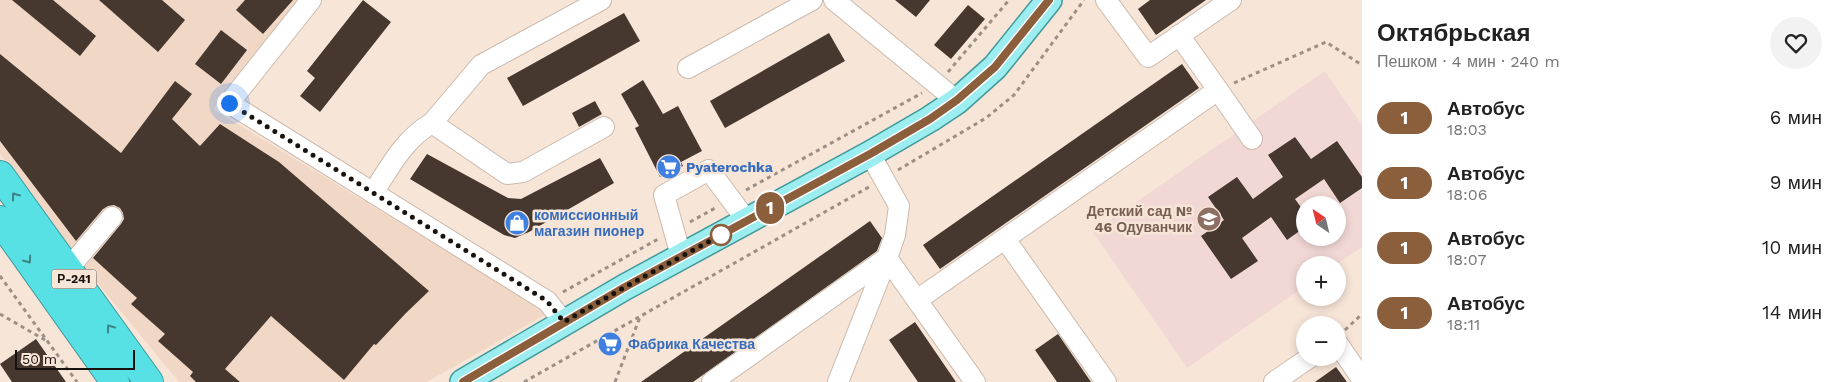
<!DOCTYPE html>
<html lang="ru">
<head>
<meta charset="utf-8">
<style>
  body { margin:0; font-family:"Work Sans",sans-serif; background:#f2f2f2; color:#222; height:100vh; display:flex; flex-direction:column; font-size:19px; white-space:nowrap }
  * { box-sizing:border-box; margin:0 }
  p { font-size:16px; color:#767676 }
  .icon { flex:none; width:28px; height:28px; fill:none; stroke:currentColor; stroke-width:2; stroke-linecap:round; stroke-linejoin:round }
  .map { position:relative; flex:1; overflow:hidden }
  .side { display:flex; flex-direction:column; background:#fff; width:475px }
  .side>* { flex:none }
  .badge { padding:0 10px; border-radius:16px; font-size:18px; line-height:32px }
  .needle { width:32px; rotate:325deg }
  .fabs { position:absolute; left:1296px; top:196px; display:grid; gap:10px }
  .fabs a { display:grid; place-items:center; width:50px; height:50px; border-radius:50%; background:#fff; box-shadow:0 2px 8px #0003; font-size:25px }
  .scale { position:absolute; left:15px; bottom:12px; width:120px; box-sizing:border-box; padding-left:5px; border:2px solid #19130f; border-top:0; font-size:14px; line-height:18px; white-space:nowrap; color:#19130f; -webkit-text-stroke:4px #f7e5d8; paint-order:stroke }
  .you { position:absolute; width:25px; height:25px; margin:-12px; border:4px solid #fff; border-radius:50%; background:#1a73e8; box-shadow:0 0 0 8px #1a73e833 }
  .map>.badge { position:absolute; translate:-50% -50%; box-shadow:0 0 0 2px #fff }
  .round { display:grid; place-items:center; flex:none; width:52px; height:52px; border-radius:26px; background:#f2f2f2 }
  .summary { display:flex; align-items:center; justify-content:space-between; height:85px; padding:0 15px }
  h1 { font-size:24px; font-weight:700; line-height:38px }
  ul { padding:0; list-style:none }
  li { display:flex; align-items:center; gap:15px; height:65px; padding:0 15px }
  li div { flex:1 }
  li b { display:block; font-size:19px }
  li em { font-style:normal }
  li .badge { min-width:55px; font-weight:700; text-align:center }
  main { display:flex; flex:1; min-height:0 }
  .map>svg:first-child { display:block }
  .built { fill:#f1d8c6 }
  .education { fill:#f2d8d5; fill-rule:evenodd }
  .building { fill:#46382e }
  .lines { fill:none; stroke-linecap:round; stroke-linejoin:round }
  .minor-casing { stroke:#cbbaad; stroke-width:22 }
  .major-casing { stroke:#42999a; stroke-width:28 }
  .highway-casing { stroke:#42999a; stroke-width:30 }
  .path { stroke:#9c8f86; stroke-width:3; stroke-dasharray:4 4; stroke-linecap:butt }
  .minor { stroke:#fff; stroke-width:20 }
  .major { stroke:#9bedef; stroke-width:25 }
  .highway { stroke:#58e1e5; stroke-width:28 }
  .oneway { stroke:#3c8485 }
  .line-casing { stroke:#fff; stroke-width:11 }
  .line { stroke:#8b5e3c; stroke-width:8 }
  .walk { stroke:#19130f; stroke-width:5; stroke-dasharray:0 9 }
  .stop-dot { fill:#fff; stroke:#8b5e3c; stroke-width:2.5 }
  .labels { text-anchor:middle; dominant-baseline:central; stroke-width:5; stroke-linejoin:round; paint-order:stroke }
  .shield { fill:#f7e5d8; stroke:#5c524b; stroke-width:1 }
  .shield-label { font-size:12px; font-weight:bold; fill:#19130f }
  .shop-label { font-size:14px; font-weight:bold; fill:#366cbe; stroke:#f7e5d8; text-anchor:start }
  .education-label { font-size:14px; font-weight:bold; fill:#785e54; stroke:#f7e5d8; text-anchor:end }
</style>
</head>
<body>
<main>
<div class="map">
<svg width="1362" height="382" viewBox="0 0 1362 382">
  <rect width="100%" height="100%" fill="#f7e5d8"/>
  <polygon class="built" points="0,0 300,0 213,109 548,313 427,382 179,382 71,251 0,154"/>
  <path class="education" d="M1325,71l37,54v122l-26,18h-31v21l-118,82 -94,-136zM1305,205h33v33h-33z"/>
  <g class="building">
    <polygon points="12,0 53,0 96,36 80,56"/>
    <polygon points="99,0 162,0 185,20 158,52"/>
    <polygon points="245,0 293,0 263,34 236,10"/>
    <polygon points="363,0 391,22 320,112 300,96 315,78 307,71"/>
    <polygon points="895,0 930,0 916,17"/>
    <polygon points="1150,0 1206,0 1156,35 1138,9"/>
    <polygon points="968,5 985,19 951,59 934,45"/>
    <polygon points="624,13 640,41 523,106 507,78"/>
    <polygon points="221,30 247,50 221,84 195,64"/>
    <polygon points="829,33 845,61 725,128 710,101"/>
    <polygon points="0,54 121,153 175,81 192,94 172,119 200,146 220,124 279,162 429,291 406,313 376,345 374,344 344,380 271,316 225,369 240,382 196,382 190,376 193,372 158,341 165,334 131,304 137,298 93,258 121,224 124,219 123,213 120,208 114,205 108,206 103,209 76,241 0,141"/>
    <polygon points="1182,64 1199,88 940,269 923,245"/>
    <polygon points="643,80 663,114 678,106 702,151 681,162 683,166 660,177 635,128 639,126 621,94"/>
    <polygon points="595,101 602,114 579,127 572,113"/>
    <polygon points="1295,137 1311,159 1337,141 1362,177 1362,188 1340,203 1324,179 1295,199 1305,213 1305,227 1287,240 1271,217 1242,238 1258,261 1231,279 1201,236 1224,220 1208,197 1237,177 1253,199 1283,177 1268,155"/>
    <polygon points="427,154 508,198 521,199 600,158 614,183 529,232 515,238 504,235 410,179"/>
    <polygon points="870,221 882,238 877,251 693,382 641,382"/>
    <polygon points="915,322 956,382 918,382 889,340"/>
    <polygon points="615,333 622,346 605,355 598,343"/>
    <polygon points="1058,334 1091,382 1057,382 1035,350"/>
    <polygon points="36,339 66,382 12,382 0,364"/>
    <polygon points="1336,367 1347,382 1315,382"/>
  </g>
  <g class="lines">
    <defs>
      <g id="minor">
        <polyline points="311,0 229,103 547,301 564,322"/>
        <polyline points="834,0 957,101"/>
        <polyline points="1106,0 1148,57 1231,0"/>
        <polyline points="688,68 812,0"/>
        <polyline points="1218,90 1252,139"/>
        <polyline points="432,123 507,174 523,172 604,127"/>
        <path d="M373,193c17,-26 31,-54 59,-70l49,-58 120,-65"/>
        <polyline points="1005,239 1106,382"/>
        <polyline points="681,256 664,195 709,170 747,221"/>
        <polyline points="68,269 112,217"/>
        <polyline points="917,300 1218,90 1179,35"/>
        <polyline points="1338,344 1362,379"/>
        <polyline points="712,382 887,258 895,235 899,206 870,154"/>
        <polyline points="838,382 887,258 975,382"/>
        <polyline points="1274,382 1309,358"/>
      </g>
      <polyline id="major" points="463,382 625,287 870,154 930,119 957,101 995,67 1049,0"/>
      <g id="highway">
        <polyline points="0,175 149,382"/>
        <polyline points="0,220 115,382"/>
      </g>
    </defs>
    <use href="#minor" class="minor-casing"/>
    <use href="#major" class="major-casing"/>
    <use href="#highway" class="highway-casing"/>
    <g class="path">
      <polyline points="948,72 1009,0"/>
      <polyline points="1234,83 1326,42 1362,65"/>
      <polyline points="898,170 986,118 1014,95 1084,0"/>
      <polyline points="746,190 922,93"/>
      <polyline points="690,222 717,207"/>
      <polyline points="0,276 77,382"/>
      <polyline points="563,292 660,238"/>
      <polyline points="0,314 45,340"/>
      <polyline points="1345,330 1362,314"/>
      <polyline points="524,382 869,187"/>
      <polyline points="615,382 640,317"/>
    </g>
    <use href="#minor" class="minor"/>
    <use href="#major" class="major"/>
    <use href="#highway" class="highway"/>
  </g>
  <defs><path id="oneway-chevron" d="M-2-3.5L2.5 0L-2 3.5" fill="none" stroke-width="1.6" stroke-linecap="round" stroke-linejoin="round" transform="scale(1.25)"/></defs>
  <g class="oneway">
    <use href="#oneway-chevron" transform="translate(15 196) rotate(-126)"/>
    <use href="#oneway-chevron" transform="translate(28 260) rotate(55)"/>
    <use href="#oneway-chevron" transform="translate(110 328) rotate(-126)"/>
  </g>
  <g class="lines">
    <defs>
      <polyline id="line" points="463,382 625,287 870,154 930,119 957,100 995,67 1049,0"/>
    </defs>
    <use href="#line" class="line-casing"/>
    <use href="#line" class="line"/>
    <polyline class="walk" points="229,103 547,301 564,322 625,287 721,235"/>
  </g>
  <defs>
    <symbol id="supermarket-disc" viewBox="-11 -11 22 22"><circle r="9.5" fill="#3f7fe0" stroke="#f7e5d8"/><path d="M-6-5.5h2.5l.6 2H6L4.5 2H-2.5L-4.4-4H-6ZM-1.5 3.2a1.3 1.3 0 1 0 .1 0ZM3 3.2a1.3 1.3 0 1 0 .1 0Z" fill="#fff"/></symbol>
    <symbol id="school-disc" viewBox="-11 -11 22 22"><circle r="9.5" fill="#8d6e63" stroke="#f7e5d8"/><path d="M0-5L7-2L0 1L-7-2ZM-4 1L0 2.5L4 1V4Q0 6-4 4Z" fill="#fff"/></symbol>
    <symbol id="shop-disc" viewBox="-11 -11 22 22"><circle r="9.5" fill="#3f7fe0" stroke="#f7e5d8"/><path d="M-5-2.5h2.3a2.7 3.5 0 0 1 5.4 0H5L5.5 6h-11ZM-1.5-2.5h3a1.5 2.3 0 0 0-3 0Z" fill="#fff"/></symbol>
  </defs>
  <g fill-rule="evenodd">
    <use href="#supermarket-disc" x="655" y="153" width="28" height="28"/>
    <use href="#school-disc" x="1195" y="205" width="28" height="28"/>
    <use href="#shop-disc" x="503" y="209" width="28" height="28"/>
    <use href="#supermarket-disc" x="596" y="330" width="28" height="28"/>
  </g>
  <circle class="stop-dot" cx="721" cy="235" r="10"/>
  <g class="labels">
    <rect class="shield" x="51.5" y="269.5" width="45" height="19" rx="4"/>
    <g class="shield-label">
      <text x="74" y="279">Р-241</text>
    </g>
    <g class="shop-label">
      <text x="686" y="167">Pyaterochka</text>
      <text x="534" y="215">комиссионный<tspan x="534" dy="16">магазин пионер</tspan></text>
      <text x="628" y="344">Фабрика Качества</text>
    </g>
    <g class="education-label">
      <text x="1192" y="211">Детский сад №<tspan x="1192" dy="16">46 Одуванчик</tspan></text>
    </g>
  </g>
</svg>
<div class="fabs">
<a><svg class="needle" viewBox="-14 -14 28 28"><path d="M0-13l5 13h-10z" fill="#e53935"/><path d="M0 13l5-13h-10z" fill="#767676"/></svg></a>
<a>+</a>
<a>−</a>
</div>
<div class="scale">50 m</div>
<div class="you" style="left:229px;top:103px"></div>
<b class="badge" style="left:770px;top:208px;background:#8b5e3c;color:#fff">1</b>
</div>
<section class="side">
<div class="summary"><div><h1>Октябрьская</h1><p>Пешком · 4 мин · 240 m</p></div><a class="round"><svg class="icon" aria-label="heart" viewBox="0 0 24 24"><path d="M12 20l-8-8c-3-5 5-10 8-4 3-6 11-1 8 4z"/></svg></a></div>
<ul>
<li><span class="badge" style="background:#8b5e3c;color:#fff">1</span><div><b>Автобус</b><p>18:03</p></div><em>6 мин</em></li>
<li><span class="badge" style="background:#8b5e3c;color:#fff">1</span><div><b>Автобус</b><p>18:06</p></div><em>9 мин</em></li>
<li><span class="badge" style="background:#8b5e3c;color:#fff">1</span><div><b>Автобус</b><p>18:07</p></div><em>10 мин</em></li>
<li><span class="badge" style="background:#8b5e3c;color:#fff">1</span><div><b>Автобус</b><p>18:11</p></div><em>14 мин</em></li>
</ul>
</section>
</main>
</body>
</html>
